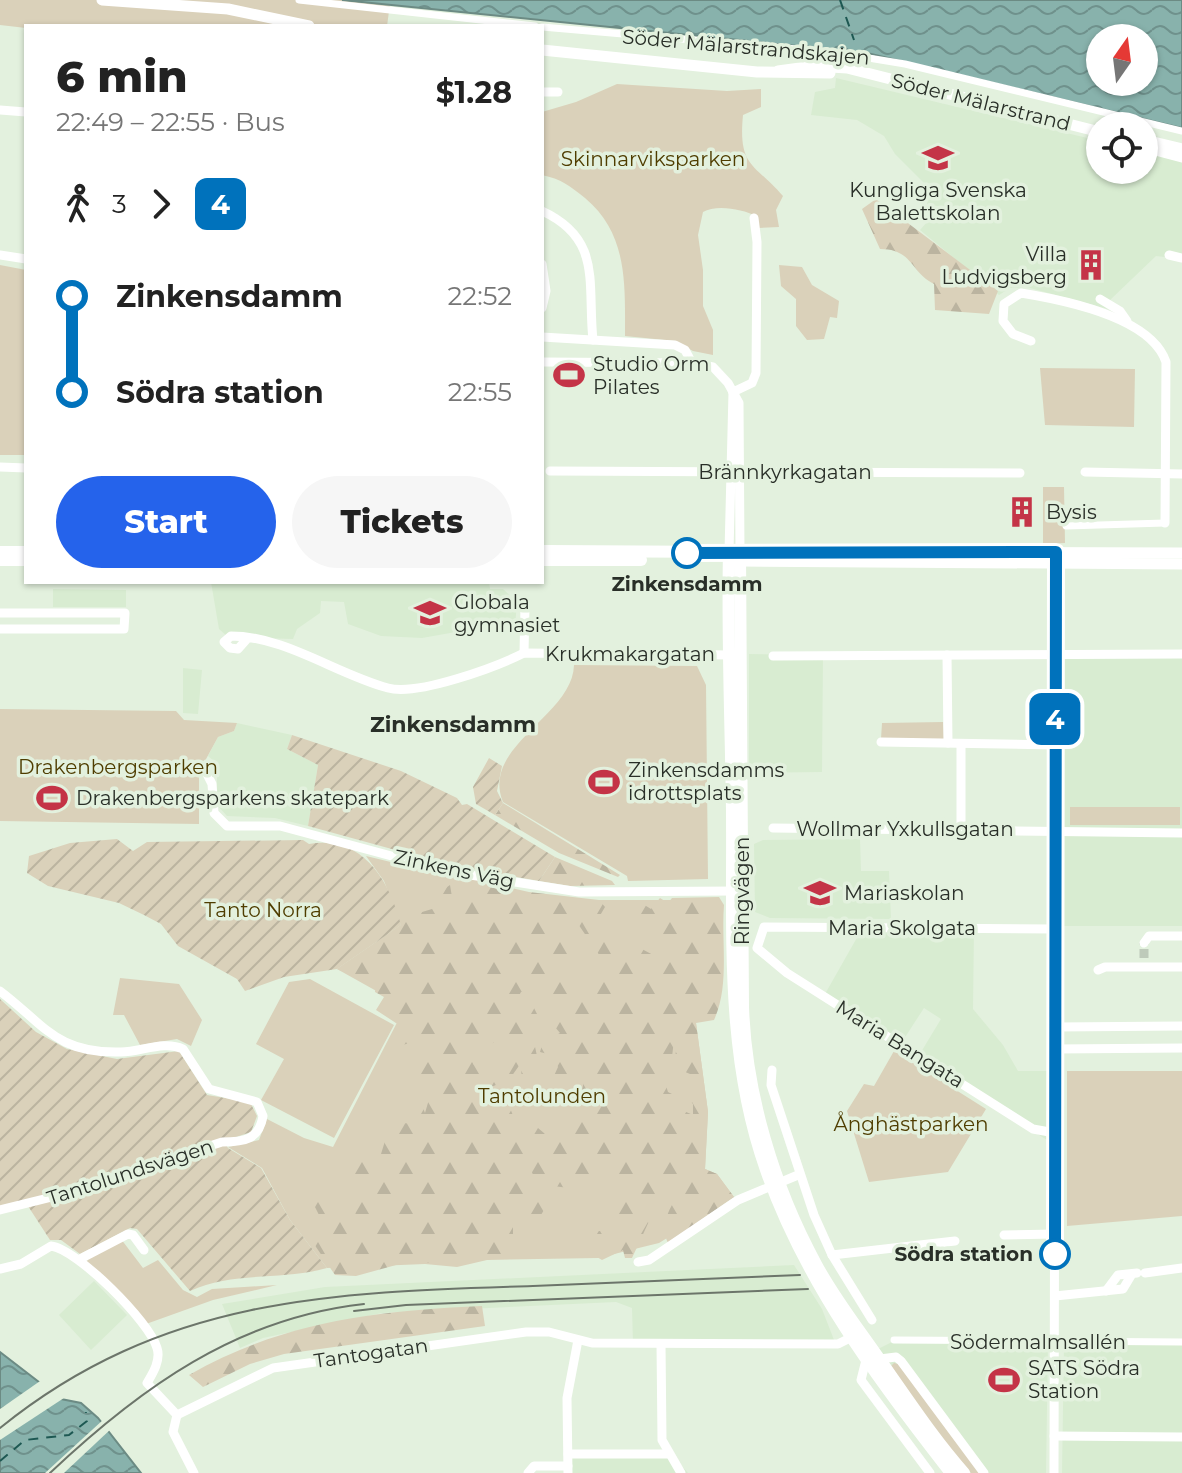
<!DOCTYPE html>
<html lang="en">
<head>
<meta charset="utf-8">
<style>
  body { margin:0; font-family:Montserrat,sans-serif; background:#f6f6f6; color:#222; height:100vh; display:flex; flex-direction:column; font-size:30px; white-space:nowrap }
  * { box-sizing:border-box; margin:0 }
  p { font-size:26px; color:#767676 }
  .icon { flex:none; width:44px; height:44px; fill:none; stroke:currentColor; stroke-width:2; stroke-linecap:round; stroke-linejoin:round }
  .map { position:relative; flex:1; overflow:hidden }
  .side { position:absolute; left:24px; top:24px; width:520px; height:560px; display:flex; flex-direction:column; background:#fff; border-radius:0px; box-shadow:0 2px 6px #0004 }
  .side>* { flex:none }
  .badge { padding:0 16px; border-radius:12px; font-size:28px; line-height:52px }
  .needle { width:52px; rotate:14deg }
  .fabs { position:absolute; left:1086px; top:24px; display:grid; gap:16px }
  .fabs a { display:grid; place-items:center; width:72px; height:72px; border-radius:50%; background:#fff; box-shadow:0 2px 6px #0004; font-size:40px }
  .map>.badge { position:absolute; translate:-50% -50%; box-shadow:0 0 0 4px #fff }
  .legs { display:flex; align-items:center; gap:12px; height:88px; padding:0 32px; font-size:26px }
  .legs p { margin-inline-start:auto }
  .headline { display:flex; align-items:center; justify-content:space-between; height:136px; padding:0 32px }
  h1 { font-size:44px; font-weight:800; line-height:60px }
  .primary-button { display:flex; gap:16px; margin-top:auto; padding:16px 32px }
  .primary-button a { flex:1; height:92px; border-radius:48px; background:#2563eb; color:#fff; font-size:32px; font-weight:800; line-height:92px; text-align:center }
  .primary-button a+a { background:#f6f6f6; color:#222 }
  ul { padding:0 32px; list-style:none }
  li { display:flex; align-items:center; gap:28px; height:96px; font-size:30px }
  li i { display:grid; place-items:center; width:12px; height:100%; margin:0 10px; background:currentColor }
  li i::after { content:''; width:20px; height:20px; margin:-10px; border:6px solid; border-radius:50%; background:#fff }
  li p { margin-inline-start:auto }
  li:first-child i { background:linear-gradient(#0000 50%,currentColor 0) }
  li:last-child i { background:linear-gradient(currentColor 50%,#0000 0) }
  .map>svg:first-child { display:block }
  .built { fill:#d8ecd1 }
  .green { fill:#dad1ba }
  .forest { fill:url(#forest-firs); fill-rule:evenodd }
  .garden { fill:url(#garden-furrows) }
  .water { fill:url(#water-waves); stroke:#6c8b84; stroke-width:2; fill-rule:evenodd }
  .pier { fill:#e3f1de }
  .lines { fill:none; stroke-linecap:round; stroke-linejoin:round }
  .ferry { stroke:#1d5852; stroke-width:2; stroke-dasharray:10 8; stroke-linecap:butt }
  .minor-tunnel { stroke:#becaba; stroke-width:9; stroke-dasharray:9 4.5; stroke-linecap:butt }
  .pedestrian { stroke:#fff; stroke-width:7 }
  .minor { stroke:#fff; stroke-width:9 }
  .tertiary { stroke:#fff; stroke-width:11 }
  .secondary { stroke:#fff; stroke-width:12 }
  .rail { stroke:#6c756a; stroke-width:2 }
  .line-1-casing { stroke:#fff; stroke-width:18 }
  .line-1 { stroke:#0072bc; stroke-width:12 }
  .stop-1-dot { fill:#fff; stroke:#0072bc; stroke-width:4 }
  .labels { text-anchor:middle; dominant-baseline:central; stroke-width:7; stroke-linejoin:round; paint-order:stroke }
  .street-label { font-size:20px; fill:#292f28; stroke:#e3f1de }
  .park-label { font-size:20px; fill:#4f3d00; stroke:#e3f1de }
  .poi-label { font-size:20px; fill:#292f28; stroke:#e3f1de; text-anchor:start }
  .stop-label { font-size:20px; font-weight:bold; fill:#292f28; stroke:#e3f1de }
  .neighbourhood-label { font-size:22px; font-weight:bold; fill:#292f28; stroke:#e3f1de }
</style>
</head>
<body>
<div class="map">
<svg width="1182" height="1473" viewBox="0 0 1182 1473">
  <defs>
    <pattern id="forest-firs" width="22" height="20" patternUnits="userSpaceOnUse" patternTransform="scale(2)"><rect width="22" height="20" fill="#dad1ba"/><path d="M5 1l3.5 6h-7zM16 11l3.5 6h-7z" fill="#bbb4a0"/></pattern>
    <pattern id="garden-furrows" width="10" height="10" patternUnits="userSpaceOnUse" patternTransform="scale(2)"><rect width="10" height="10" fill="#dad1ba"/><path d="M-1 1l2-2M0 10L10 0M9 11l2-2" fill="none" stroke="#bbb4a0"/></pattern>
    <pattern id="water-waves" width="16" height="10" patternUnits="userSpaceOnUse" patternTransform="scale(2)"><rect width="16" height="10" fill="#88b2ac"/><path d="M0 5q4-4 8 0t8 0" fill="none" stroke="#6f918c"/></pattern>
  </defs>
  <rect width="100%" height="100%" fill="#e3f1de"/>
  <g class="built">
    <polygon points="836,78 1100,141 1100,170 1144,170 1144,152 1182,162 1182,259 1156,256 1109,301 1112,310 1026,287 1010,288 999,295 920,230 935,213 927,204 928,187 895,154 884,136 857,120 811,115 815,92 835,88"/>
    <polygon points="211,582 489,582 490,589 503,589 517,602 515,627 484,627 422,638 381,636 348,624 344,602 321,601 320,613 297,629 293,639 228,637 219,629"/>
    <polygon points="53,589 126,590 126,607 53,607"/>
    <polygon points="749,654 823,655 822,772 749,773"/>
    <polygon points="1182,655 1182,926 1063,926 1063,656"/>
    <polygon points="183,668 202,670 198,714 183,713"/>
    <polygon points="237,723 292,735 287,749 318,765 308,826 275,818 227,816 217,805 217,764 208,756 218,737 234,731"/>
    <polygon points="860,839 861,871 889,871 891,919 770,918 755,912 754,844 763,840"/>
    <polygon points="863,927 974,927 973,1009 1003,1045 1018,1071 1050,1071 1050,1142 918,1057 941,1019 924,1008 900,1045 825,994"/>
    <polygon points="794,1265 822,1309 836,1345 633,1344 632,1308 616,1302 382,1313 263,1338 240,1348 222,1304 325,1287"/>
    <polygon points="94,1281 127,1315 91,1350 59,1315"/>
    <polygon points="892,1342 1048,1342 1046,1473 980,1473 878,1349"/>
    <polygon points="1182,1342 1182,1473 1062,1473 1064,1343"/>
    <polygon points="670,1453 688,1473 568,1473 568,1454"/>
  </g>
  <g class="green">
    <polygon points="0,0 342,0 390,4 387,26 26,28 0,25"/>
    <path d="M617,84l110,7 34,-2v18l-18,8c-5,52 11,48 40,81l-7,14 3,17 -21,1 -2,-12c-13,-7 -40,-12 -53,-4l-5,23 5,35v36l10,24v25l-20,-4 -18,-10 -50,-5c0,-52 3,-102 -40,-138 -15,-12 -24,-19 -43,-23v-63l34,-10z"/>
    <polygon points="0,265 26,270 26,455 0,455"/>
    <polygon points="779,265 802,267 812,285 839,301 837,318 830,317 824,339 807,340 796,326 796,299 781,286"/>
    <polygon points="1040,368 1135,369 1134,427 1045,425"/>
    <polygon points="1043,487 1064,487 1065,543 1043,544"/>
    <path d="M574,665l123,1 9,19 2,194 -80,2 -1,-5 -124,-74c-23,-56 70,-86 71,-137z"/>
    <polygon points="0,709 176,711 184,720 237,723 234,731 218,737 199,772 199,824 0,821"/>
    <polygon points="943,722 944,739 881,739 882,723"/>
    <rect x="1070" y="807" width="110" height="18"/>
    <polygon points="366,856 510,891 577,900 719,900 696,1023 708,1112 705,1169 717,1174 734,1197 659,1243 598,1258 487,1260 457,1267 425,1264 327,1268 290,1220 262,1168 228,1147 259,1140 267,1119 304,1138 333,1147 405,1007 337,969 401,925 384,881"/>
    <polygon points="120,978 179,984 202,1020 191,1046 177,1039 140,1045 124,1015 113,1015"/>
    <polygon points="310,979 394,1025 334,1138 261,1100 284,1059 256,1044 289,982"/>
    <polygon points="894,1051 986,1109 948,1172 869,1182 847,1111 864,1084 874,1086"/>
    <polygon points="1067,1071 1182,1071 1182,1216 1067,1226"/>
    <polygon points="121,1239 143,1268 158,1260 183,1290 197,1297 212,1289 277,1285 213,1300 146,1324 87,1263 88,1256"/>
    <polygon points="894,1363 898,1364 980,1473 971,1473 938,1434 891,1366"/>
  </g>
  <g class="forest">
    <path d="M876,199l122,92 -9,23 -54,-4 -1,-26c-24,-12 -21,-35 -54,-35l-18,-40z"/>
    <polygon points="503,803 620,875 618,877 559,853 495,815"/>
    <polygon points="555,857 612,881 615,885 570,886 539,881"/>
    <path d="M464,877l65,15 70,8 6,7 -10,17 60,32 11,-20 -41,-28 13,-7 13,8 9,-11 8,5 4,-5 47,-1 5,8c-3,36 6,81 -10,115l-18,3 12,89 -3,57 12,5 17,23 -66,46c-11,-22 8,-44 19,-62l-8,-2 -9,21 -13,4 -25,54h-7l-2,-8 -21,10 -12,-7 -8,-14 7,-7 11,-1 9,15 5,-6 8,2 15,-17 -7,-9 -10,16 -8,1 -7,-27 13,-3 2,-6 -9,-6 7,-16 -11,-3 1,-9 -5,-4 -10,10 -5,22 -17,9 -2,-12 -32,-4 -6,-14 -4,7 5,19 15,6c-3,13 -12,17 -15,29l-9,2 -3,-25 -7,-6v46c-12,15 -34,13 -50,6l-5,10 -51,-2 -51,14 -21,-1 -21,-31 7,-25 -9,-18 9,-4 4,10 22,14 2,11 6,-10 1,-27 7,-5 -5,-4 -2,-11 -10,-5 -1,-12 6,-6 -5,-9 3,-7 13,6 3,-5 10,6 -6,6 -6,-2 -5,9 13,4 10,-6 4,-13 7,5 5,-4 -1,-10 6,-9 16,1 -5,-23 8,2 4,10 7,-24 -6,-4 -6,9 -6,-2 7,-26 -4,-6 13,-12 -13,-7 -29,8 11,-24 -23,-15 8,-13 -9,-5 1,-13 -8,4 -31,-14 64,-44 -2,-6 33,-10 15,-22 3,-2 3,18 9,-1 -4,-20zM576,921l26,38 -6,15 -21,6 -5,-3 -1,-34 -7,-6 8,-5zM534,990l9,6v12l14,1 -2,18 5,6 -17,9 -3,10 12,3 6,12 -5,11 8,6 -12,4 1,8 19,2 2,-17h13l-3,14 6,14 -2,8 -11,-3 -2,10 -9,-2 -6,5 2,3 -8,3v6l-13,-11 -6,10 -4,-11 -12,-4 -14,-35 -9,15 -15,-10 20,-9 -1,-14 -16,-1 -8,-5 25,-26 16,6 -4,7 4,5 -14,5 11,16 10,-14 1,25 5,1 6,-5 -1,-21 5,-7 -6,-28 14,-1 3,-9 -10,-2 -4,-8 -8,-3 -6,6 -13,-7 4,-5 5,2 5,-9zM675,1032l4,2 -4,23 8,14 7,3 -3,23 6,7v11l-16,-7 3,-10 -12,-6 -7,-22 10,-5z"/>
    <path d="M482,1306l3,20 -201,28 -34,10 -47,23 -14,-12c95,-54 186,-64 293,-69z"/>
  </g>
  <g class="garden">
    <polygon points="292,735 401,771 457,798 462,805 467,804 555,857 539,881 450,865 308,826 318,765 287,749"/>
    <polygon points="489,758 502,766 497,791 503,803 495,815 476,804 473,787"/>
    <path d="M117,839l16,12 14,-9 156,-2 6,4c54,-9 80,36 92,81l-64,44 -53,8 -39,14 -8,-12 -59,-33 -17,-22 -17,-9 -25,-12 -71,-17 -21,-13 2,-17 41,-13z"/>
    <path d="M0,999l36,33 31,17 50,10 62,-8 28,44 43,7 7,14 -6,16 -27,9 4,7 33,20 29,52 37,48c-46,13 -94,3 -137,23l-53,-62 -7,-1 -50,26 -19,-14h-11l-24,-37 -26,4z"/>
  </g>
  <g class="water">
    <path d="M342,0h840v128l-315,-75zM1100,38h44v44h-44z"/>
    <polygon points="0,1352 61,1399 81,1403 98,1418 141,1473 0,1473"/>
  </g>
  <g class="pier">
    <polygon points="43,1379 67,1396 0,1440 0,1409"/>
    <polygon points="104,1419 112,1428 64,1473 45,1473"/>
  </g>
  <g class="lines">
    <g class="ferry">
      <polyline points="840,0 854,40"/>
      <polyline points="0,1461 25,1440 69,1435 87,1421 86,1412"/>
    </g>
    <polyline class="minor-tunnel" points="1144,958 1144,943"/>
    <g class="pedestrian">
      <polyline points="299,0 535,26"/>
      <polyline points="542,27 832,52 905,64 1182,131"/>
      <polyline points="1066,526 1165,523"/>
      <polyline points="894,1340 1182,1342"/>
    </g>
    <g class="minor">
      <polyline points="542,92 558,92"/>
      <polyline points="0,110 26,112"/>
      <path d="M542,211c61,28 45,73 51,129"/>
      <polyline points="0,255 26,259"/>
      <polyline points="1169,255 1182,258"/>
      <polyline points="542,264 546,291 542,308"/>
      <polyline points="1100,299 1120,311 1127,321"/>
      <polyline points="542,337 675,345 685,350 692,363"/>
      <path d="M1031,341l-18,-7 -10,-13 1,-17 17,-11c43,7 130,24 145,69l-1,161"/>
      <polyline points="542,362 692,363 713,367 728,383 739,403 740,552"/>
      <polyline points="733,392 752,383 756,373 757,242 754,218"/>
      <polyline points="0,467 26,468"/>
      <polyline points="550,471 1020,473"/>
      <polyline points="1085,472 1182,474"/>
      <polyline points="729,552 733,392"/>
      <polyline points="0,613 125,613 124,629 0,629"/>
      <path d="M246,640l-8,9 -8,-1 -6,-6 7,-6c54,0 105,38 157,52 30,8 108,-21 136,-35l209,2"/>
      <polyline points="524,653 525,606"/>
      <polyline points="947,655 948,743"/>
      <polyline points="773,656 1182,654"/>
      <polyline points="881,742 1056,745"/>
      <polyline points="207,774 212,784 214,813 227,826 280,826 451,872 579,892 735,891"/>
      <polyline points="773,828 1182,833"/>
      <polyline points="961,829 961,745"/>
      <polyline points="1144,943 1149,936 1182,936"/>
      <polyline points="1098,970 1105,967 1182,967"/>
      <path d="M0,991c44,33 56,63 121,61 20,0 43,-12 62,-3l26,40 48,13 6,14c-4,24 -19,26 -41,26l-162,53 -60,15"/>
      <polyline points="1056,1027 1182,1026"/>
      <polyline points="1056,1049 1182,1048"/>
      <polyline points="772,1070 771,1085 814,1215 832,1255 872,1320"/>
      <polyline points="1055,1133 1033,1129 787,973 757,948 764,927 1055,929"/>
      <polyline points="1004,1235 1055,1234"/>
      <polyline points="832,1255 955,1241"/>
      <polyline points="80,1259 128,1234 133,1235 144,1250"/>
      <polyline points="638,1262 649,1260 738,1200 798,1175"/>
      <path d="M0,1269l21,-5 30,-18c26,3 99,76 106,102 4,12 -4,25 -10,35l30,32"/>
      <polyline points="1145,1273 1182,1268"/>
      <polyline points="1106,1291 1118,1275 1137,1273"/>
      <polyline points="1055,1296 1123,1289 1132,1274"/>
      <polyline points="661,1344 662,1440 681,1473"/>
      <polyline points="867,1356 861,1380 930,1473"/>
      <polyline points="880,1359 896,1357 901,1361 984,1473"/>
      <polyline points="177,1415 273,1368 526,1332 549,1332 592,1343 838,1344 856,1335"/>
      <polyline points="177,1415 173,1432 194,1473"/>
      <polyline points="1054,1436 1182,1437"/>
      <polyline points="568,1454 667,1454"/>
      <polyline points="528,1473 534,1466 568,1466"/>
      <polyline points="568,1473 567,1398 578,1340"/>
      <polyline points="1054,1473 1056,561"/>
    </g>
    <g class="tertiary">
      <polyline points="102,0 228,9 309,26"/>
      <polyline points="542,50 757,72 830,73"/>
      <polyline points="778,71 815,66 847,68 1100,132"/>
      <polyline points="1145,140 1182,149"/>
      <polyline points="1144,147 1182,157"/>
      <polyline points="740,552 1182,553"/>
      <polyline points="740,561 1182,564"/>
    </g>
    <g class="secondary">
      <path d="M542,551l198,1 3,455c3,87 31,180 73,257 18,34 42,64 64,96 27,38 53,78 84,113"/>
      <polyline points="0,552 26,552"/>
      <path d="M729,552c-2,87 2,174 3,260 1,121 -7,243 34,358 39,112 112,210 185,303"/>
      <polyline points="0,560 26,560"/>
      <polyline points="542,560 641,560"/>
    </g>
    <g class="rail">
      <polyline points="354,1311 406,1305 808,1289"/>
      <path d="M0,1428c163,-132 334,-136 533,-142 89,-3 178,-8 267,-11"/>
      <path d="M50,1473c90,-85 187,-155 314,-169"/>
    </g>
  </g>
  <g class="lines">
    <defs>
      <polyline id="line-1" points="687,553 1056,552 1055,1254"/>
    </defs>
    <use href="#line-1" class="line-1-casing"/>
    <use href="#line-1" class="line-1"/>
  </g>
  <defs>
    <symbol id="school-bare" viewBox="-9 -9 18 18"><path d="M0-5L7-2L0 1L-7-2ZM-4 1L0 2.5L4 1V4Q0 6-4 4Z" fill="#c43447" stroke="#e3f1de" stroke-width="2.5" paint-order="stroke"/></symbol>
    <symbol id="building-bare" viewBox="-9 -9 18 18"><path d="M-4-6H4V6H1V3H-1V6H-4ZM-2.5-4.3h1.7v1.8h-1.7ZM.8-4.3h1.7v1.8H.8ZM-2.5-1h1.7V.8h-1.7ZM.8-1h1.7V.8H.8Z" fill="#c43447" stroke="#e3f1de" stroke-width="2.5" paint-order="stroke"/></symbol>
    <symbol id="stadium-bare" viewBox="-9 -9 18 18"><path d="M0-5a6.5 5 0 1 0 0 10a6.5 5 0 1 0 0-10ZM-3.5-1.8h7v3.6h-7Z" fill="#c43447" stroke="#e3f1de" stroke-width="2.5" paint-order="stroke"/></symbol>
  </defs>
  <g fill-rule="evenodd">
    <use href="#school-bare" x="916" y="136" width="44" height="44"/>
    <use href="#building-bare" x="1069" y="243" width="44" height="44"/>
    <use href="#stadium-bare" x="547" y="353" width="44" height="44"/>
    <use href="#building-bare" x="1000" y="490" width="44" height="44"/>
    <use href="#school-bare" x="408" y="591" width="44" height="44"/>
    <use href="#stadium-bare" x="582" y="760" width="44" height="44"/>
    <use href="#stadium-bare" x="30" y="776" width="44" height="44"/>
    <use href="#school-bare" x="798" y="871" width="44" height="44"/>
    <use href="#stadium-bare" x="982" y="1358" width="44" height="44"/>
  </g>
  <g class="stop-1-dot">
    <circle cx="687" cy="553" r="14"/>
    <circle cx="1055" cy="1254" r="14"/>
  </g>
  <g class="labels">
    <g class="street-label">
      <text transform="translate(746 47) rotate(5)">Söder Mälarstrandskajen</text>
      <text transform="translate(981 102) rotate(14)">Söder Mälarstrand</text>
      <text x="785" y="472">Brännkyrkagatan</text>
      <text x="630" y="654">Krukmakargatan</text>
      <text x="905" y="829">Wollmar Yxkullsgatan</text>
      <text transform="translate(454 869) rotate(12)">Zinkens Väg</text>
      <text transform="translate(742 891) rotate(-90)">Ringvägen</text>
      <text x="902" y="928">Maria Skolgata</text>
      <text transform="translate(900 1044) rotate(32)">Maria Bangata</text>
      <text transform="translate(130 1172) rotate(-18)">Tantolundsvägen</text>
      <text x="1038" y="1342">Södermalmsallén</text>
      <text transform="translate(371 1353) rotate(-8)">Tantogatan</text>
    </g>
    <g class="park-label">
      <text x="653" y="159">Skinnarviksparken</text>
      <text x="118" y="767">Drakenbergsparken</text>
      <text x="263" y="910">Tanto Norra</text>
      <text x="542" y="1096">Tantolunden</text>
      <text x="911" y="1124">Ånghästparken</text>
    </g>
    <g class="poi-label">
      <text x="938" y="190" text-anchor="middle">Kungliga Svenska<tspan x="938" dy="23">Balettskolan</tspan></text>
      <text x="1067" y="254" text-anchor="end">Villa<tspan x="1067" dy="23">Ludvigsberg</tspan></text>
      <text x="593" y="364">Studio Orm<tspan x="593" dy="23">Pilates</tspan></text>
      <text x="1046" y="512">Bysis</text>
      <text x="454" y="602">Globala<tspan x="454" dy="23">gymnasiet</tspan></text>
      <text x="628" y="770">Zinkensdamms<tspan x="628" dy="23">idrottsplats</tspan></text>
      <text x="76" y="798">Drakenbergsparkens skatepark</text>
      <text x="844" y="893">Mariaskolan</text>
      <text x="1028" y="1368">SATS Södra<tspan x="1028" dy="23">Station</tspan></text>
    </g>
    <g class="stop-label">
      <text x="687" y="584">Zinkensdamm</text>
      <text x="1033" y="1254" text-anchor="end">Södra station</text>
    </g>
    <g class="neighbourhood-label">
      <text x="453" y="724">Zinkensdamm</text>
    </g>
  </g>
</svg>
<div class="fabs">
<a><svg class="needle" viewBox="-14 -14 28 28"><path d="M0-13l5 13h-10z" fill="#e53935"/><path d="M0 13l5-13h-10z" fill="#767676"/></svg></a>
<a><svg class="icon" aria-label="locate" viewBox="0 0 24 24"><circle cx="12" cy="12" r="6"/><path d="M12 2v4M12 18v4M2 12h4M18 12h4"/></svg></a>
</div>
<b class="badge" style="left:1055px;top:719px;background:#0072bc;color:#fff">4</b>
<section class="side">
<div class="headline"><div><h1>6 min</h1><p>22:49 – 22:55 · Bus</p></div><b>$1.28</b></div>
<div class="legs"><svg class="icon" aria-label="walk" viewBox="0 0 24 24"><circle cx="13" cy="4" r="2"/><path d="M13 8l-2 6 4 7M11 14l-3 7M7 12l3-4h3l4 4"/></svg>3<svg class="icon" aria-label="forward" viewBox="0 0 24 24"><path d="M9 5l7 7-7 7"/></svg><b class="badge" style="background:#0072bc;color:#fff">4</b></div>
<ul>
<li><i style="color:#0072bc"></i><b>Zinkensdamm</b><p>22:52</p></li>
<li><i style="color:#0072bc"></i><b>Södra station</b><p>22:55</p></li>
</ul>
<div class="primary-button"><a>Start</a><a>Tickets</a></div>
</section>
</div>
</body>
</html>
